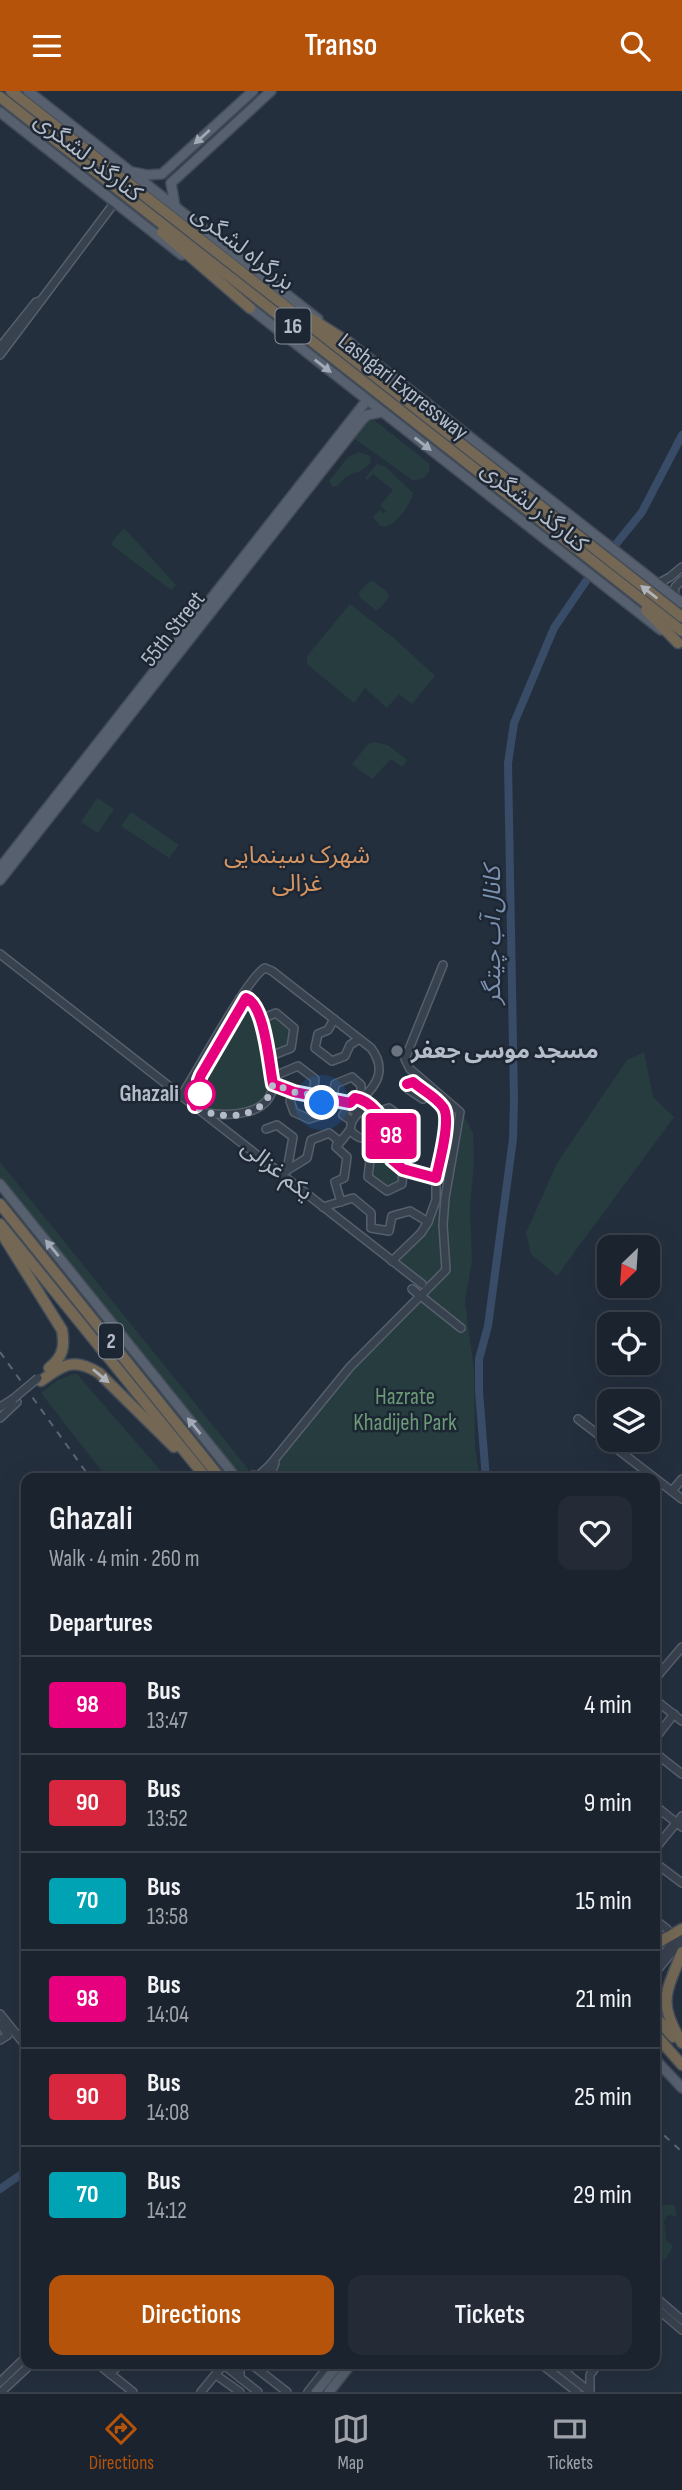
<!DOCTYPE html>
<html lang="en">
<head>
<meta charset="utf-8">
<style>
  body { margin:0; font-family:"Sofia Sans Condensed","Noto Sans Arabic",sans-serif; background:#242b36; color:#f1f3f6; height:100vh; display:flex; flex-direction:column; font-size:26px; white-space:nowrap }
  * { box-sizing:border-box; margin:0 }
  p { font-size:23px; color:#a0a4aa }
  .icon { flex:none; width:38px; height:38px; fill:none; stroke:currentColor; stroke-width:2; stroke-linecap:round; stroke-linejoin:round }
  .map { position:relative; flex:1; overflow:hidden }
  .details { position:absolute; left:21px; top:1382px; width:639px; height:896px; display:flex; flex-direction:column; background:#1b232e; border-radius:14px; box-shadow:0 7px 28px #0002,0 0 0 2px #39404a }
  .details>* { flex:none }
  .badge { padding:0 14px; border-radius:5px; font-size:24px; line-height:46px }
  .needle { width:46px; rotate:205deg }
  .fabs { position:absolute; left:597px; top:1144px; display:grid; gap:14px }
  .fabs a { display:grid; place-items:center; width:63px; height:63px; border-radius:14px; background:#1b232e; box-shadow:0 7px 28px #0002,0 0 0 2px #39404a; font-size:35px }
  .you { position:absolute; width:35px; height:35px; margin:-18px; border:5px solid #fff; border-radius:50%; background:#1a73e8; box-shadow:0 0 0 10px #1a73e833 }
  .map>.badge { position:absolute; translate:-50% -50%; box-shadow:0 0 0 4px #fff }
  h2 { padding:0 28px; font-size:26px; line-height:63px }
  .round { display:grid; place-items:center; flex:none; width:74px; height:74px; border-radius:14px; background:#242b36 }
  .summary { display:flex; align-items:center; justify-content:space-between; height:119px; padding:0 28px }
  h1 { font-size:33px; font-weight:600; line-height:52px }
  .primary-button { display:flex; gap:14px; margin-top:auto; padding:14px 28px }
  .primary-button a { flex:1; height:80px; border-radius:14px; background:#b45309; color:#fff; font-size:28px; font-weight:600; line-height:80px; text-align:center }
  .primary-button a+a { background:#242b36; color:#f1f3f6 }
  ul { padding:0; list-style:none }
  li { display:flex; align-items:center; gap:21px; height:98px; padding:0 28px; border-top:2px solid #39404a }
  li div { flex:1 }
  li b { display:block; font-size:26px }
  li em { font-style:normal }
  li .badge { min-width:77px; font-weight:700; text-align:center }
  header { display:flex; justify-content:space-between; align-items:center; height:91px; padding:0 28px; background:#b45309; color:#fff; font-size:32px; font-weight:600 }
  .tab-bar { display:flex; justify-content:space-around; align-items:center; height:98px; border-top:2px solid #39404a; background:#1b232e; font-size:19px; color:#a0a4aa }
  .tab-bar a { display:grid; justify-items:center; gap:4px }
  .tab-bar .selected { color:#b45309 }
  .map>svg:first-child { display:block }
  .green { fill:#263c3f }
  .lines { fill:none; stroke-linecap:round; stroke-linejoin:round }
  .river { stroke:#394c67; stroke-width:8 }
  .minor-casing { stroke:#565f6c; stroke-width:10 }
  .major-casing { stroke:#414a57; stroke-width:12 }
  .highway-casing { stroke:#434c59; stroke-width:13 }
  .minor { stroke:#38414e; stroke-width:7 }
  .major { stroke:#56606e; stroke-width:9 }
  .highway { stroke:#746855; stroke-width:10 }
  .rail { stroke:#5a6575; stroke-width:2; stroke-dasharray:7 7; stroke-linecap:butt }
  .minor-bridge-casing { stroke:#565f6c; stroke-width:10; stroke-linecap:butt }
  .minor-bridge { stroke:#38414e; stroke-width:7 }
  .oneway { fill:#a1aab7 }
  .oneway2 { fill:#aeb4bd }
  .line-casing { stroke:#fff; stroke-width:16 }
  .line { stroke:#e6007e; stroke-width:10 }
  .walk { stroke:#b4bcc9; stroke-width:7; stroke-dasharray:0 12.6 }
  .worship-dot { fill:#6b7280; stroke:#1d2633; stroke-width:2.5 }
  .stop-dot { fill:#fff; stroke:#e6007e; stroke-width:3.5 }
  .labels { text-anchor:middle; dominant-baseline:central; stroke-width:5; stroke-linejoin:round; paint-order:stroke }
  .shield { fill:#1d2633; stroke:#878f9c; stroke-width:2 }
  .shield-label { font-size:21px; font-weight:bold; fill:#b4bcc9 }
  .street-label { font-size:23px; fill:#b4bcc9; stroke:#1d2633 }
  .poi-label { font-size:23px; font-weight:bold; fill:#b4bcc9; stroke:#1d2633; text-anchor:start }
  .stop-label { font-size:23px; font-weight:bold; fill:#b4bcc9; stroke:#1d2633; text-anchor:end }
  .park-label { font-size:23px; fill:#6b9a76; stroke:#1d2633 }
  .neighbourhood-label { font-size:24px; fill:#d59563; stroke:#1d2633 }
  .water-label { font-size:24px; font-style:italic; fill:#7c92b1; stroke:#1d2633 }
</style>
</head>
<body>
<header><svg class="icon" aria-label="menu" viewBox="0 0 24 24"><path d="M4 6h16M4 12h16M4 18h16"/></svg>Transo<svg class="icon" aria-label="search" viewBox="0 0 24 24"><circle cx="10" cy="10" r="6"/><path d="M15 15l6 6"/></svg></header>
<div class="map">
<svg width="682" height="2301" viewBox="0 0 682 2301">
  <rect width="100%" height="100%" fill="#242f3e"/>
  <g class="green">
    <path d="M366,330h9l54,42c3,11 -6,18 -17,17l-57,-41 -1,-4z"/>
    <path d="M359,361l11,4 1,6c-13,16 -21,6 -33,24h-6l-3,-5 19,-24z"/>
    <path d="M377,373l9,3 27,26c-1,9 -20,38 -32,33 -3,-2 -5,-6 -8,-8l6,-8 5,3 2,-2 -6,-5 13,-16 -20,-16 -6,6 -2,-2z"/>
    <polygon points="124,437 176,494 171,499 113,455 112,451"/>
    <polygon points="373,490 388,502 389,507 380,517 376,519 360,507 359,501 369,491"/>
    <polygon points="350,513 395,548 435,585 412,613 399,603 387,617 365,597 354,612 307,573 307,565"/>
    <polygon points="374,651 388,654 407,669 402,676 391,668 372,688 352,673 368,653"/>
    <polygon points="97,707 114,718 98,742 81,731"/>
    <polygon points="131,721 179,754 169,767 121,735"/>
    <path d="M248,910c10,8 23,68 22,82 -1,7 -6,14 -9,20 -20,7 -39,14 -58,2l6,-13 -7,-14 44,-76z"/>
    <polygon points="276,925 291,938 287,956 270,962 264,928"/>
    <polygon points="644,961 653,1006 674,1026 557,1185 531,1163 526,1142 557,1072 627,969"/>
    <polygon points="456,1020 466,1028 473,1042 474,1073 470,1115 472,1169 465,1211 474,1279 475,1356 480,1388 263,1388 355,1275 434,1197 396,1168 426,1141 439,1112"/>
    <polygon points="388,1064 400,1079 399,1092 386,1097 370,1084 373,1070"/>
    <polygon points="0,1071 248,1378 249,1383 240,1386 237,1384 0,1089"/>
    <polygon points="76,1282 168,1388 108,1388 41,1302 58,1289"/>
    <polygon points="655,2114 675,2114 676,2125 668,2124 664,2130 666,2149 673,2155 666,2168 655,2172"/>
  </g>
  <g class="lines">
    <g class="river">
      <polyline points="486,1388 479,1300 479,1268 488,1235 498,1160 513,1048 514,1009 508,672 514,632 554,537 586,490 642,421 682,344"/>
      <polyline points="0,2098 26,2080"/>
    </g>
    <defs>
      <g id="minor">
        <polyline points="0,256 36,211 40,210"/>
        <polyline points="0,264 115,111"/>
        <polyline points="657,493 670,486 682,476"/>
        <polyline points="674,506 675,496 682,489"/>
        <polyline points="0,863 422,1193"/>
        <polyline points="261,928 276,922 294,937 291,957 268,966"/>
        <polyline points="334,928 328,939 318,943 315,957 332,970 345,965 350,954 359,948"/>
        <polyline points="272,986 298,975 315,988 313,1004 294,1001 273,993"/>
        <polyline points="294,1001 290,1010 294,1021 309,1028 321,1024 320,1005 313,1004"/>
        <path d="M181,1005c15,-22 67,-120 84,-128l7,3 99,77c15,20 8,36 -10,51"/>
        <polyline points="320,1005 350,1011 343,1024 352,1030"/>
        <circle cx="357" cy="1013" r="7"/>
        <polyline points="333,1007 335,993 352,986 361,994 361,1008"/>
        <polyline points="361,1008 373,1016 390,1042 391,1068 403,1078 436,1087"/>
        <polyline points="195,1015 202,1000 199,989 201,984 242,913"/>
        <polyline points="377,1021 389,1017 404,1028 403,1044 391,1049"/>
        <path d="M205,1022c22,3 66,4 68,-29 1,-13 -5,-30 -8,-43 -2,-11 -4,-34 -14,-41 -3,-2 -7,-2 -11,-2"/>
        <polyline points="266,1038 277,1034 293,1046 287,1079"/>
        <path d="M337,1055l13,-16c8,9 13,10 24,6l3,-6 -1,-8 -16,-12 -8,11 -2,9"/>
        <polyline points="391,1060 370,1069 368,1086 387,1100 402,1093 403,1078"/>
        <polyline points="281,1083 307,1067 311,1049 329,1042 338,1049 336,1056 347,1066 344,1087 335,1091 341,1111"/>
        <polyline points="323,1116 353,1107 371,1122 371,1137 389,1140 392,1125 410,1120 428,1131"/>
        <polyline points="392,1170 421,1142 428,1131 436,1109 436,1087 448,1027 444,1016 413,991 407,993 408,998 423,1008 429,1004"/>
        <polyline points="412,1198 461,1237"/>
        <polyline points="0,1316 13,1308"/>
        <polyline points="0,1327 17,1311"/>
        <polyline points="578,1328 682,1408"/>
        <polyline points="256,1387 270,1374 350,1276 446,1179 443,1134 445,1107 460,1021 410,978 405,968 443,874"/>
        <polyline points="269,1388 275,1372"/>
        <polyline points="672,1400 682,1388"/>
        <polyline points="654,1589 682,1556"/>
        <polyline points="654,1608 682,1630"/>
        <polyline points="654,1649 674,1623"/>
        <polyline points="654,1661 682,1683"/>
        <polyline points="654,1714 682,1736"/>
        <polyline points="654,1759 682,1725"/>
        <polyline points="654,1771 682,1792"/>
        <polyline points="654,1828 667,1838"/>
        <polyline points="654,1875 682,1840"/>
        <polyline points="654,1883 682,1849"/>
        <polyline points="0,1923 26,1955"/>
        <polyline points="0,1933 8,1944 0,1949"/>
        <polyline points="654,2205 682,2229"/>
        <polyline points="654,2215 682,2239"/>
        <polyline points="98,2273 133,2301"/>
        <polyline points="240,2273 240,2287"/>
        <polyline points="251,2273 287,2301"/>
        <polyline points="541,2273 577,2301"/>
        <polyline points="555,2273 590,2301"/>
        <polyline points="224,2274 258,2301"/>
        <polyline points="561,2276 569,2277 576,2273"/>
        <polyline points="110,2283 120,2273"/>
        <polyline points="216,2284 240,2301"/>
        <polyline points="0,2291 26,2266"/>
        <polyline points="1,2301 31,2273"/>
        <polyline points="201,2301 224,2273"/>
        <polyline points="308,2301 330,2273"/>
        <polyline points="590,2301 590,2284 598,2273"/>
      </g>
      <g id="major">
        <polyline points="28,0 318,228"/>
        <polyline points="0,21 182,164"/>
        <polyline points="133,81 147,84 162,83 253,0"/>
        <polyline points="171,92 271,0"/>
        <polyline points="171,92 175,115"/>
        <polyline points="245,213 661,539"/>
        <polyline points="346,249 682,512"/>
        <polyline points="0,777 367,309"/>
        <polyline points="0,789 362,329 367,324 382,321"/>
        <polyline points="0,1093 237,1388"/>
        <polyline points="249,1388 253,1385 256,1388"/>
        <polyline points="654,1967 682,1997"/>
        <polyline points="316,2301 339,2273"/>
        <polyline points="329,2301 351,2273"/>
      </g>
      <g id="highway">
        <polyline points="11,0 682,526"/>
        <polyline points="0,6 682,540"/>
        <polyline points="162,141 250,217"/>
        <polyline points="307,225 351,253"/>
        <polyline points="646,519 678,552"/>
        <polyline points="0,1113 221,1388"/>
        <polyline points="0,1133 207,1388"/>
        <path d="M2,1143l60,96c3,17 1,27 -13,38"/>
        <path d="M41,1290c22,-16 32,-24 58,-8l75,74"/>
        <polyline points="654,1854 682,1838"/>
        <path d="M682,1861c-16,41 -25,50 0,91"/>
        <polyline points="654,1924 673,1946"/>
        <polyline points="654,1942 682,1974"/>
      </g>
    </defs>
    <use href="#minor" class="minor-casing"/>
    <use href="#major" class="major-casing"/>
    <use href="#highway" class="highway-casing"/>
    <use href="#minor" class="minor"/>
    <use href="#major" class="major"/>
    <use href="#highway" class="highway"/>
    <g class="rail">
      <polyline points="0,1261 91,1388"/>
      <polyline points="654,2035 682,2061"/>
    </g>
    <defs>
      <polyline id="minor-bridge" points="13,1308 38,1287"/>
    </defs>
    <use href="#minor-bridge" class="minor-bridge-casing"/>
    <use href="#minor-bridge" class="minor-bridge"/>
  </g>
  <defs><path id="oneway-solid" d="M-6-.8H1V-3.2L6.5 0L1 3.2V.8H-6Z" transform="scale(1.75)"/></defs>
  <g class="oneway">
    <use href="#oneway-solid" transform="translate(202 46) rotate(138)"/>
    <use href="#oneway-solid" transform="translate(323 275) rotate(38)"/>
    <use href="#oneway-solid" transform="translate(423 353) rotate(38)"/>
    <use href="#oneway-solid" transform="translate(52 1157) rotate(-129)"/>
    <use href="#oneway-solid" transform="translate(194 1335) rotate(-129)"/>
  </g>
  <g class="oneway2">
    <use href="#oneway-solid" transform="translate(649 501) rotate(-142)"/>
    <use href="#oneway-solid" transform="translate(101 1285) rotate(40)"/>
  </g>
  <g class="lines">
    <defs>
      <path id="line" d="M195,1015l7,-15 -3,-11 2,-5 45,-77c19,7 23,67 27,86l21,8 56,11 5,-5c15,2 31,22 35,37 3,7 1,16 1,24l12,10 33,9c3,-15 16,-59 7,-71 -7,-10 -21,-17 -30,-25l-6,2"/>
    </defs>
    <use href="#line" class="line-casing"/>
    <use href="#line" class="line"/>
    <path class="walk" d="M200,1003l2,-3 -7,15c17,12 51,14 68,-2 5,-5 8,-13 10,-20l21,8 26,4 2,7"/>
  </g>
  <circle class="worship-dot" cx="397" cy="960" r="7"/>
  <circle class="stop-dot" cx="200" cy="1003" r="14"/>
  <g class="labels">
    <g class="shield">
      <rect x="275.5" y="217.5" width="35" height="35" rx="5"/>
      <rect x="99" y="1232.5" width="24" height="35" rx="5"/>
    </g>
    <g class="shield-label">
      <text x="293" y="235">16</text>
      <text x="111" y="1250">2</text>
    </g>
    <g class="street-label">
      <text transform="translate(88 66) rotate(38)">کنارگذر لشگری</text>
      <text transform="translate(243 157) rotate(38)">بزرگراه لشگری</text>
      <text transform="translate(403 296) rotate(38)">Lashgari Expressway</text>
      <text transform="translate(534 416) rotate(39)">کنارگذر لشگری</text>
      <text transform="translate(173 538) rotate(-52)">55th Street</text>
      <text transform="translate(277 1079) rotate(38)">یکم غزالی</text>
    </g>
    <g class="poi-label">
      <text x="411" y="960">مسجد موسی جعفر</text>
    </g>
    <g class="stop-label">
      <text x="179" y="1003">Ghazali</text>
    </g>
    <g class="park-label">
      <text x="405" y="1306">Hazrate<tspan x="405" dy="26">Khadijeh Park</tspan></text>
    </g>
    <g class="neighbourhood-label">
      <text x="297" y="764">شهرک سینمایی<tspan x="297" dy="28">غزالی</tspan></text>
    </g>
    <g class="water-label">
      <text transform="translate(492 844) rotate(-90)">کانال آب چیتگر</text>
    </g>
  </g>
</svg>
<div class="fabs">
<a><svg class="needle" viewBox="-14 -14 28 28"><path d="M0-13l5 13h-10z" fill="#e53935"/><path d="M0 13l5-13h-10z" fill="#a0a4aa"/></svg></a>
<a><svg class="icon" aria-label="locate" viewBox="0 0 24 24"><circle cx="12" cy="12" r="6"/><path d="M12 2v4M12 18v4M2 12h4M18 12h4"/></svg></a>
<a><svg class="icon" aria-label="layers" viewBox="0 0 24 24"><path d="M12 4l9 5-9 5-9-5zM3 14l9 5 9-5"/></svg></a>
</div>
<div class="you" style="left:322px;top:1012px"></div>
<b class="badge" style="left:391px;top:1045px;background:#e6007e;color:#fff">98</b>
<section class="details">
<div class="summary"><div><h1>Ghazali</h1><p>Walk · 4 min · 260 m</p></div><a class="round"><svg class="icon" aria-label="heart" viewBox="0 0 24 24"><path d="M12 20l-8-8c-3-5 5-10 8-4 3-6 11-1 8 4z"/></svg></a></div>
<h2>Departures</h2>
<ul>
<li><span class="badge" style="background:#e6007e;color:#fff">98</span><div><b>Bus</b><p>13:47</p></div><em>4 min</em></li>
<li><span class="badge" style="background:#d7263d;color:#fff">90</span><div><b>Bus</b><p>13:52</p></div><em>9 min</em></li>
<li><span class="badge" style="background:#00a3b4;color:#fff">70</span><div><b>Bus</b><p>13:58</p></div><em>15 min</em></li>
<li><span class="badge" style="background:#e6007e;color:#fff">98</span><div><b>Bus</b><p>14:04</p></div><em>21 min</em></li>
<li><span class="badge" style="background:#d7263d;color:#fff">90</span><div><b>Bus</b><p>14:08</p></div><em>25 min</em></li>
<li><span class="badge" style="background:#00a3b4;color:#fff">70</span><div><b>Bus</b><p>14:12</p></div><em>29 min</em></li>
</ul>
<div class="primary-button"><a>Directions</a><a>Tickets</a></div>
</section>
</div>
<nav class="tab-bar">
<a class="selected"><svg class="icon" aria-label="directions" viewBox="0 0 24 24"><path d="M12 3l9 9-9 9-9-9zM9 14v-3h6M13 9l2 2-2 2"/></svg>Directions</a>
<a><svg class="icon" aria-label="map" viewBox="0 0 24 24"><path d="M3 6l6-2 6 2 6-2v14l-6 2-6-2-6 2zM9 4v14M15 6v14"/></svg>Map</a>
<a><svg class="icon" aria-label="tickets" viewBox="0 0 24 24"><path d="M3 7h18v10H3zM15 7v10"/></svg>Tickets</a>
</nav>
</body>
</html>
